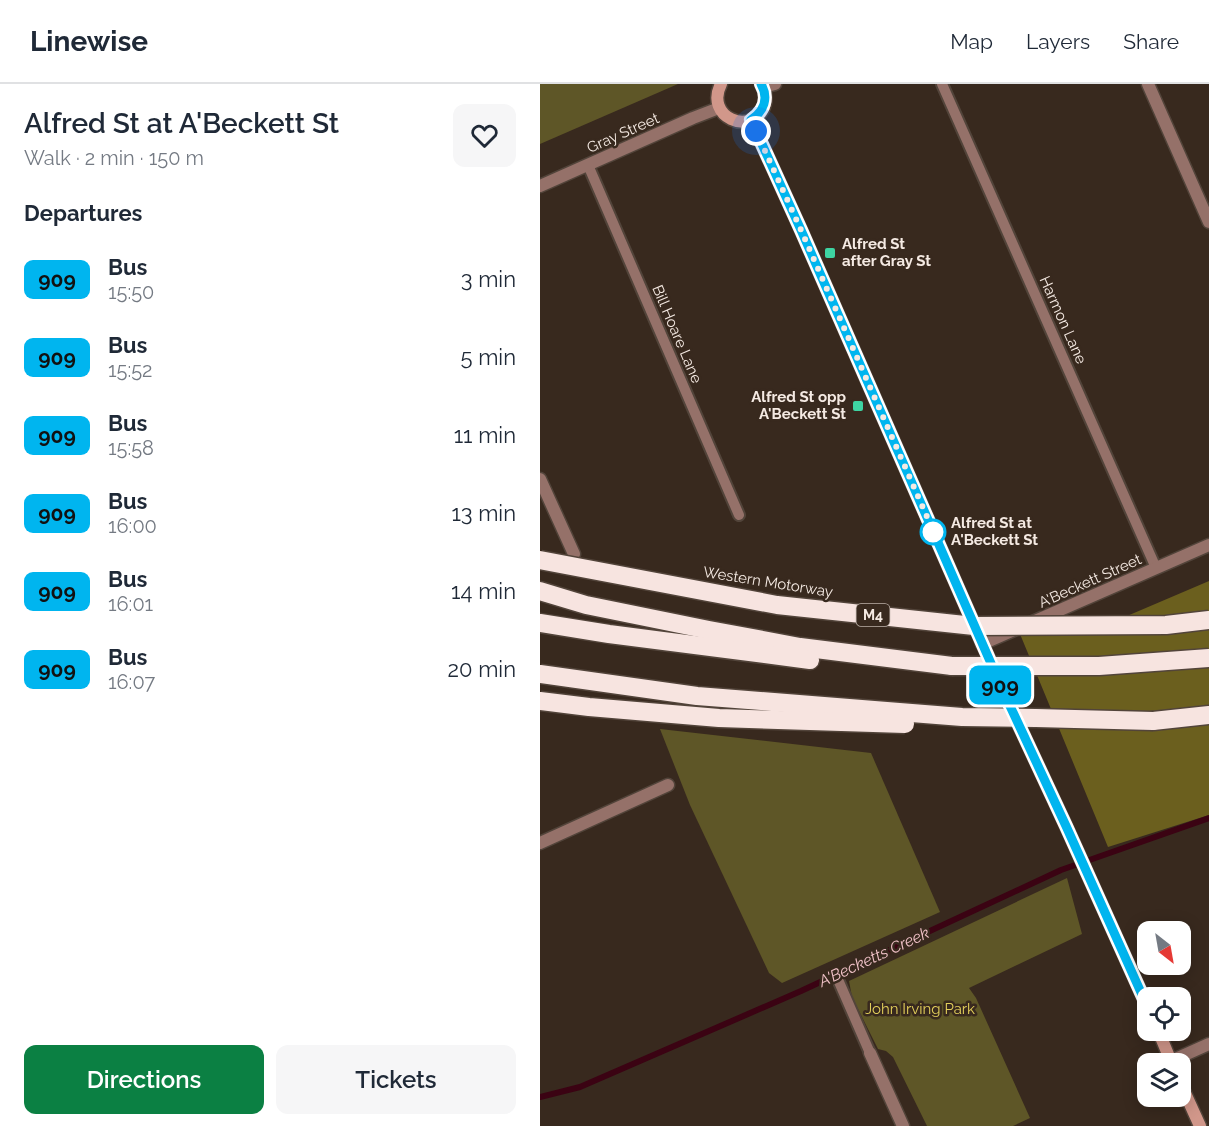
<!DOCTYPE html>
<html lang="en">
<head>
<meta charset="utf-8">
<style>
  body { margin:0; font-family:Raleway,sans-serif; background:#f6f6f7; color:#1f2937; height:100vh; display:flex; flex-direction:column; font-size:22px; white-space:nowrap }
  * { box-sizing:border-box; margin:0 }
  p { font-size:20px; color:#747a83 }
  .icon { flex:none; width:33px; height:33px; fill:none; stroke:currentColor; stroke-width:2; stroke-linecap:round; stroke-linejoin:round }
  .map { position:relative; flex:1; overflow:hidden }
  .drawer { display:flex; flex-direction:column; background:#fff; width:540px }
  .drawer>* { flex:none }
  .badge { padding:0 12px; border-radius:9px; font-size:21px; line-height:39px }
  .needle { width:39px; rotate:149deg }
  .fabs { position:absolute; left:597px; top:837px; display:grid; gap:12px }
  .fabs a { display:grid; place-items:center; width:54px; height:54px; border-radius:12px; background:#fff; box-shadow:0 3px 15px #0003; font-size:30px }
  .you { position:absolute; width:30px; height:30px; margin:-15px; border:4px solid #fff; border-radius:50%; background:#1a73e8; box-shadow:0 0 0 9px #1a73e833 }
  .map>.badge { position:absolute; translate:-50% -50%; box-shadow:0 0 0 3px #fff }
  h2 { padding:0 24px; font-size:22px; line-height:54px }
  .round { display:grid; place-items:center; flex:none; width:63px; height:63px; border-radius:12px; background:#f6f6f7 }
  .headline { display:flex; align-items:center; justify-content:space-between; height:102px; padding:0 24px }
  h1 { font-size:28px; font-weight:600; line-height:45px }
  .cta { display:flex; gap:12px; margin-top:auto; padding:12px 24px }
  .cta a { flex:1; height:69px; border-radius:12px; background:#0b8043; color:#fff; font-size:24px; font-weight:600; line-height:69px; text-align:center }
  .cta a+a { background:#f6f6f7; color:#1f2937 }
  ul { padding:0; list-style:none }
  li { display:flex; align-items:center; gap:18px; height:78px; padding:0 24px }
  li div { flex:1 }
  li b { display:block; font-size:22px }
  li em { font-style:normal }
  li .badge { min-width:66px; font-weight:700; text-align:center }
  header { display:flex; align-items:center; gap:36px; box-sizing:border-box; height:84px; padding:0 30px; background:#fff; border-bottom:2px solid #e0e1e3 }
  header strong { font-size:28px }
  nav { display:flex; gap:33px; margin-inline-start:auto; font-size:21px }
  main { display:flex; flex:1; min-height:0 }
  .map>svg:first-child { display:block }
  .green { fill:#5e5627 }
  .forest { fill:#6b5f1e }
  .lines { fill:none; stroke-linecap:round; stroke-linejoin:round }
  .stream { stroke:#3b0313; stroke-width:6 }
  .lane-casing { stroke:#52443a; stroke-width:14 }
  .street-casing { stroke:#52443a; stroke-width:15 }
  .secondary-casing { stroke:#52443a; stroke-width:15 }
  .highway-casing { stroke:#52443a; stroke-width:21 }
  .lane { stroke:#957169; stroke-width:10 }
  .street { stroke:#957169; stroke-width:12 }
  .secondary { stroke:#d1978a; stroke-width:12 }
  .highway { stroke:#f7e4e0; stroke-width:18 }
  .highway-bridge-casing { stroke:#52443a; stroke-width:21; stroke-linecap:butt }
  .highway-bridge { stroke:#f7e4e0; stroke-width:18 }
  .line-casing { stroke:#fff; stroke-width:14 }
  .line { stroke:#00b5ef; stroke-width:9 }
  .walk { stroke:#f5eae3; stroke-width:6; stroke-dasharray:0 10.8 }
  .poi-dot { fill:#3ed4a2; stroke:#38291e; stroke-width:2 }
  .stop-dot { fill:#fff; stroke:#00b5ef; stroke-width:3 }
  .labels { text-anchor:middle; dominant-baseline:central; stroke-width:5; stroke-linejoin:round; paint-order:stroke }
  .shield { fill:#38291e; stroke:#bcb0a8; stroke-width:1.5 }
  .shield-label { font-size:14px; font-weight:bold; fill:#f5eae3 }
  .street-label { font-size:15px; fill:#f5eae3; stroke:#38291e }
  .poi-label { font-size:15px; font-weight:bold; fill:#f5eae3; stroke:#38291e; text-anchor:start }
  .stop-label { font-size:15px; font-weight:bold; fill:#f5eae3; stroke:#38291e; text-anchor:start }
  .park-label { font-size:15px; fill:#e3cf5b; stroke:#38291e }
  .water-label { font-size:16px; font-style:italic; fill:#f2c3c9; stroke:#38291e }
</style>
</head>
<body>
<header>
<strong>Linewise</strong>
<nav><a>Map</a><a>Layers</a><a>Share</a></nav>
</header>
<main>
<section class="drawer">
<div class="headline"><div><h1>Alfred St at A'Beckett St</h1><p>Walk · 2 min · 150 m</p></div><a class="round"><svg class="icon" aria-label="heart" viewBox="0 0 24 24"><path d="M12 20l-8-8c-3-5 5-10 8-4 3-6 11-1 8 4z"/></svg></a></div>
<h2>Departures</h2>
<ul>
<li><span class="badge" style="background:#00b5ef;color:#111">909</span><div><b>Bus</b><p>15:50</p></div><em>3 min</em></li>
<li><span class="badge" style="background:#00b5ef;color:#111">909</span><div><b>Bus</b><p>15:52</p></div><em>5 min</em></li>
<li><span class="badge" style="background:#00b5ef;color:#111">909</span><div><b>Bus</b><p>15:58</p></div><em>11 min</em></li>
<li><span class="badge" style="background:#00b5ef;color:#111">909</span><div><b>Bus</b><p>16:00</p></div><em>13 min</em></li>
<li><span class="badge" style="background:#00b5ef;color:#111">909</span><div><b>Bus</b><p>16:01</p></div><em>14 min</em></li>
<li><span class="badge" style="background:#00b5ef;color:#111">909</span><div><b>Bus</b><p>16:07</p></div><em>20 min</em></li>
</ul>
<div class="cta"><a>Directions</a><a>Tickets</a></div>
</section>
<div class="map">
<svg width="669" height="1042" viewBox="0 0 669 1042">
  <rect width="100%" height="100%" fill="#38291e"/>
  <g class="green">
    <polygon points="0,0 138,0 0,60"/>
    <polygon points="120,645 331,669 400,828 242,899 229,889 150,721"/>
    <polygon points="527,794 542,850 429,904 436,914 490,1034 473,1042 387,1042 353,973 346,967 338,965 312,913 309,897"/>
  </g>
  <polygon class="forest" points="669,497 669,731 568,763 480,550 587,532"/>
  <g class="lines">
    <polyline class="stream" points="0,1013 40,1003 261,907 521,786 669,734"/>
    <defs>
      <g id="lane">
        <polyline points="402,0 616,484"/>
        <polyline points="48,81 199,431"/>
        <polyline points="296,891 330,969"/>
      </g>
      <g id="street">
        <polyline points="608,0 669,138"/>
        <polyline points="223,3 235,0"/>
        <polyline points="0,102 153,34 179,24"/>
        <polyline points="0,395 34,470"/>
        <polyline points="442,560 669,461"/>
        <polyline points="0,759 128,701"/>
        <polyline points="330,969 363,1042"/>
        <polyline points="631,977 669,960"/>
      </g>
      <g id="secondary">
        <path d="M181,0c-17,33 30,53 43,23 3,-8 1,-16 -3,-23"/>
        <polyline points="211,36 261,146 464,609 526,742 608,924"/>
        <polyline points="618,946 632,980"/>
        <polyline points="640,998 660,1042"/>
      </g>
      <g id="highway">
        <polyline points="0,507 46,521 169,546 260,563 412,582"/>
        <polyline points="0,539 69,550 270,576"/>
        <polyline points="613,637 669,631"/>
      </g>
    </defs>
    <use href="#lane" class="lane-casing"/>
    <use href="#street" class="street-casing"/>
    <use href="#secondary" class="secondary-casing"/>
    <use href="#highway" class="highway-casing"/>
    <use href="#lane" class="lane"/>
    <use href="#street" class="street"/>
    <use href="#secondary" class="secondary"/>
    <use href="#highway" class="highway"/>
    <defs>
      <g id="highway-bridge">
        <polyline points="0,476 237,521 434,542 626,541 669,536"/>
        <polyline points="412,582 559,582 669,574"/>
        <polyline points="0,590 157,612 422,633 496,634 613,637"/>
        <polyline points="0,617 49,623 179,634 365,640"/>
      </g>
    </defs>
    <use href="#highway-bridge" class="highway-bridge-casing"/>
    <use href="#highway-bridge" class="highway-bridge"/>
  </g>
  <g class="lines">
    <defs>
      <path id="line" d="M221,0c8,14 3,27 -10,36l50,110 203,463 62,133 82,182"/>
    </defs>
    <use href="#line" class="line-casing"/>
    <use href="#line" class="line"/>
    <polyline class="walk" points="216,47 261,146 395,451 393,448"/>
  </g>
  <g class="poi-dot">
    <rect x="284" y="163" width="12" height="12" rx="3"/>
    <rect x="312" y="316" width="12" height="12" rx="3"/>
  </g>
  <circle class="stop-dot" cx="393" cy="448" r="12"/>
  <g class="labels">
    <rect class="shield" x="316.5" y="520" width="33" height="22" rx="4.5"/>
    <g class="shield-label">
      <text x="333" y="531">M4</text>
    </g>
    <g class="street-label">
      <text transform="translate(83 49) rotate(-24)">Gray Street</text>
      <text transform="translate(523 236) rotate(66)">Harmon Lane</text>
      <text transform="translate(137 250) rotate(67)">Bill Hoare Lane</text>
      <text transform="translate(550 497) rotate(-24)">A'Beckett Street</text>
      <text transform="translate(228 498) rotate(9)">Western Motorway</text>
    </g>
    <g class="poi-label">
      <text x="302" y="160">Alfred St<tspan x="302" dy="17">after Gray St</tspan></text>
      <text x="306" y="313" text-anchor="end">Alfred St opp<tspan x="306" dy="17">A'Beckett St</tspan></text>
    </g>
    <g class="stop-label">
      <text x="411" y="439">Alfred St at<tspan x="411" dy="17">A'Beckett St</tspan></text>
    </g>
    <g class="park-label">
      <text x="380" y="925">John Irving Park</text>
    </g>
    <g class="water-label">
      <text transform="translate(334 873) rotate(-25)">A'Becketts Creek</text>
    </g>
  </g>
</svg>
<div class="fabs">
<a><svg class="needle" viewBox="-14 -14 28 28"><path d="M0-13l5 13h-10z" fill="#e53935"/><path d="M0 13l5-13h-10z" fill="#747a83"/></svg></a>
<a><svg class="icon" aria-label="locate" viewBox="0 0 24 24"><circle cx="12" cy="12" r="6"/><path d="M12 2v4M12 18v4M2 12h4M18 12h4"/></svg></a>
<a><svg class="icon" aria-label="layers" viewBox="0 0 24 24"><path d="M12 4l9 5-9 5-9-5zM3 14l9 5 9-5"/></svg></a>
</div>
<div class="you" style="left:216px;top:47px"></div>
<b class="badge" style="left:460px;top:601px;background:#00b5ef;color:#111">909</b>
</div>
</main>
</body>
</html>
